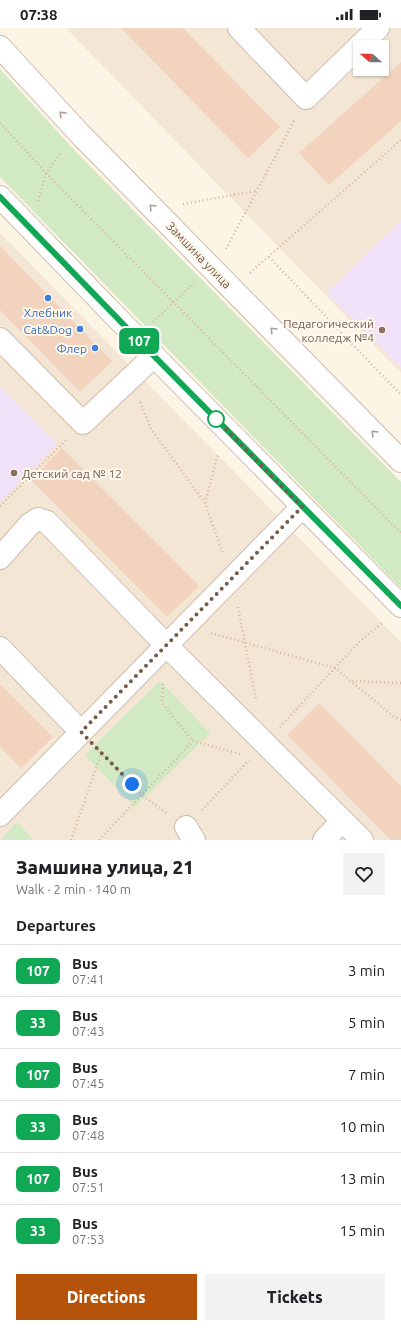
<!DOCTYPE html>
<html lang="en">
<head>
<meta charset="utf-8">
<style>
  body { margin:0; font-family:Ubuntu,sans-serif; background:#f2f2f2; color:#202124; height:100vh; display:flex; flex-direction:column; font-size:15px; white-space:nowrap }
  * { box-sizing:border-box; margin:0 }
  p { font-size:13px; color:#757577 }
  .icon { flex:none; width:22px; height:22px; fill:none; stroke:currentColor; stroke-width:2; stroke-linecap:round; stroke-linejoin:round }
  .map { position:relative; height:812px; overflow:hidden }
  .sheet { display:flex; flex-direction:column; background:#fff; flex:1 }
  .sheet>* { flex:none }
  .badge { padding:0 8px; border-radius:6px; font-size:14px; line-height:26px }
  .needle { width:26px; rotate:290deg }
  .controls { position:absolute; left:353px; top:12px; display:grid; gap:8px }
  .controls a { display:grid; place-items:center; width:36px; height:36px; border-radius:0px; background:#fff; box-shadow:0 1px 3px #0004; font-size:20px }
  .you { position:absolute; width:20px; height:20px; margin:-10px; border:3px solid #fff; border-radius:50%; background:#1a73e8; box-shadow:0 0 0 6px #1a73e833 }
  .map>.badge { position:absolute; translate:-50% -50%; box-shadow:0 0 0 2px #fff }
  h2 { padding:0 16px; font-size:15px; line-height:36px }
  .round { display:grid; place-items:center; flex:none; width:42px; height:42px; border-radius:0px; background:#f2f2f2 }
  .headline { display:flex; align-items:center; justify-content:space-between; height:68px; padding:0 16px }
  h1 { font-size:19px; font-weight:800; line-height:30px }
  .action { display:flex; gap:8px; margin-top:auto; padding:8px 16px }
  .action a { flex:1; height:46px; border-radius:0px; background:#b45309; color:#fff; font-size:16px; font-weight:800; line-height:46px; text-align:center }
  .action a+a { background:#f2f2f2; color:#202124 }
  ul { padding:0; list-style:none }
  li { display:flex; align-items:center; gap:12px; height:52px; padding:0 16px; border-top:1px solid #e0e0e0 }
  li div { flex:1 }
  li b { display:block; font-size:15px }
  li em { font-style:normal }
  li .badge { min-width:44px; font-weight:700; text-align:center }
  .status { display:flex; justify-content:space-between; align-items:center; height:28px; padding:0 20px; background:#fff; direction:ltr }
  .status svg { height:11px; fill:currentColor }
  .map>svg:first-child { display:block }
  .residential { fill:#f4e6d4; fill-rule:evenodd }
  .education { fill:#f1e2f9 }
  .green { fill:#d2eac4 }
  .building { fill:#f2d3bd }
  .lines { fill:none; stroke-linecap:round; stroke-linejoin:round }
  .minor-casing { stroke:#cebcac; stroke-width:24 }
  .path { stroke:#d7b7a0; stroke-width:2.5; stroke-dasharray:1 3; stroke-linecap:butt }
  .minor { stroke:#fff; stroke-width:22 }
  .oneway { stroke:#ac9d92 }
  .line-casing { stroke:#fff; stroke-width:9 }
  .line { stroke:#10a855; stroke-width:6 }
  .walk { stroke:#755b4a; stroke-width:4; stroke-dasharray:0 7.2 }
  .shop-dot { fill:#3f7fe0; stroke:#fff8ec; stroke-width:1.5 }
  .education-dot { fill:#8d6e63; stroke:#fff8ec; stroke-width:1.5 }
  .stop-dot { fill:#fff; stroke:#10a855; stroke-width:2 }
  .labels { text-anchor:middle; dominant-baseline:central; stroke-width:4; stroke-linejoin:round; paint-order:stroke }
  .street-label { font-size:12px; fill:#755b4a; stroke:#fff8ec }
  .shop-label { font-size:12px; fill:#366cbe; stroke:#fff8ec; text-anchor:end }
  .education-label { font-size:12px; fill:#785e54; stroke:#fff8ec; text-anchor:end }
</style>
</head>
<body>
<div class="status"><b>07:38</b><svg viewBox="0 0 49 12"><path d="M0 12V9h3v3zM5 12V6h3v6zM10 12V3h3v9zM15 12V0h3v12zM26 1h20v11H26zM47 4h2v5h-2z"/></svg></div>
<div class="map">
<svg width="401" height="812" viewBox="0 0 401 812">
  <rect width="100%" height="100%" fill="#fcf4e5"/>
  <g class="residential">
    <path d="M66,0h335v345zM360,19h22v22h-22z"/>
    <polygon points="0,205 401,614 401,812 0,812"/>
  </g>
  <g class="education">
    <polygon points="401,192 401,340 327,265"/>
    <polygon points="0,358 57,416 0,474"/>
  </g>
  <g class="green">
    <polygon points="0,41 78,126 401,454 401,560 0,149"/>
    <polygon points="160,653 210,705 135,779 85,727"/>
    <polygon points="17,794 34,812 0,812"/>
  </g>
  <g class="building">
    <polygon points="121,0 183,0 280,99 248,130"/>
    <polygon points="401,34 401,93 329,157 299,125"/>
    <polygon points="0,218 112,333 80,364 0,282"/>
    <polygon points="62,420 199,558 167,589 31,452"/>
    <polygon points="0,656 53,709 21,740 0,719"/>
    <polygon points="319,675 401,758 401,812 391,812 287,707"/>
  </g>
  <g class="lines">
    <defs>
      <g id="minor">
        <polyline points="239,0 306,70 378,0"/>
        <polyline points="0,19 80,106 401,433"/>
        <polyline points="0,169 154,328 401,578"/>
        <polyline points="0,311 83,395 154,328"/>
        <polyline points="0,530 30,496 38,491 47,494 166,617 362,812"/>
        <polyline points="0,620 81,704"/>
        <polyline points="0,787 302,479"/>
        <polyline points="186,799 194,812"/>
        <polyline points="324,812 342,793"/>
      </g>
    </defs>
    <use href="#minor" class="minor-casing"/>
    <g class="path">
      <polyline points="0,95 46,145 401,505"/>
      <polyline points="38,173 46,145 62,123"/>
      <polyline points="183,176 255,163"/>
      <polyline points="226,221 295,91"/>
      <polyline points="269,229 401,367"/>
      <polyline points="250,245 401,112"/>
      <polyline points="153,294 194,255"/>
      <polyline points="140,374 151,401 205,475 223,526"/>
      <polyline points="205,475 218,426"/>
      <polyline points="0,478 66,412"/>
      <polyline points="238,579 256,672"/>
      <polyline points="211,605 335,640 393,688 401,692"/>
      <polyline points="352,653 401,655"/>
      <polyline points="163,656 162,675 193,713"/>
      <polyline points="280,699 358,615 383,594"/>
      <polyline points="98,722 142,767 168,786"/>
      <polyline points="202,782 249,732"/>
      <polyline points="71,812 101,726"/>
      <polyline points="99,812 193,713 240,726"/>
    </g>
    <use href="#minor" class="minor"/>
  </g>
  <defs><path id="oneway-chevron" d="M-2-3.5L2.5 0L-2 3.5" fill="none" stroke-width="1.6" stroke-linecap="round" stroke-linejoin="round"/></defs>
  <g class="oneway">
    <use href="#oneway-chevron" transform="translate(62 86) rotate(-133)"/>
    <use href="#oneway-chevron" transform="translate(152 179) rotate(-134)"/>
    <use href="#oneway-chevron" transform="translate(273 302) rotate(-134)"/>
    <use href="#oneway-chevron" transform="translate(374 405) rotate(-134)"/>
  </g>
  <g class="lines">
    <defs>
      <polyline id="line" points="0,169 154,328 401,578"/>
    </defs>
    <use href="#line" class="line-casing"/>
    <use href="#line" class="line"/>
    <polyline class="walk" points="132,756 81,704 302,479 216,391"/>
  </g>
  <g class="shop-dot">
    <circle cx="48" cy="270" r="4"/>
    <circle cx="80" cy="301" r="4"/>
    <circle cx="95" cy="320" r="4"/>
  </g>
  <g class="education-dot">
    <circle cx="382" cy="302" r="4"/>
    <circle cx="14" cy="445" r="4"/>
  </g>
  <circle class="stop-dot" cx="216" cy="391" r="8"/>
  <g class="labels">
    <g class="street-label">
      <text transform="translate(199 227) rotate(46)">Замшина улица</text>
    </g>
    <g class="shop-label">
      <text x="48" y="284" text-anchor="middle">Хлебник</text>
      <text x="72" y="301">Cat&amp;Dog</text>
      <text x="87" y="320">Флер</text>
    </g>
    <g class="education-label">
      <text x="374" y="295">Педагогический<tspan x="374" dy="14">колледж №4</tspan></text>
      <text x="22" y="445" text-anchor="start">Детский сад № 12</text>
    </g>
  </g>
</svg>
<div class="controls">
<a><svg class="needle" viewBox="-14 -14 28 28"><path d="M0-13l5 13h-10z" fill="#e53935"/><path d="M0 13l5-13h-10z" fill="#757577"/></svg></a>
</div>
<div class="you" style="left:132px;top:756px"></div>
<b class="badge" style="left:139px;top:313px;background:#10a855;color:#fff">107</b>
</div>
<section class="sheet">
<div class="headline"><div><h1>Замшина улица, 21</h1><p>Walk · 2 min · 140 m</p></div><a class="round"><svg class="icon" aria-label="heart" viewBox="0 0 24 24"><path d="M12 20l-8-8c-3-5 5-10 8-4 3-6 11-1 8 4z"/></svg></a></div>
<h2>Departures</h2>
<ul>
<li><span class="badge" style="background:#10a855;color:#fff">107</span><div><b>Bus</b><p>07:41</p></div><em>3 min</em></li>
<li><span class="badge" style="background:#10a855;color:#fff">33</span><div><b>Bus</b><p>07:43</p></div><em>5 min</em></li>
<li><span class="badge" style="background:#10a855;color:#fff">107</span><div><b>Bus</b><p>07:45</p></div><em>7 min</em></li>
<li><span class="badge" style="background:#10a855;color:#fff">33</span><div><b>Bus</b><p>07:48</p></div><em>10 min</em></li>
<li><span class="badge" style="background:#10a855;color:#fff">107</span><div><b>Bus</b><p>07:51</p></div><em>13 min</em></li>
<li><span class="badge" style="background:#10a855;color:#fff">33</span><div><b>Bus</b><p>07:53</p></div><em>15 min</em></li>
</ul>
<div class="action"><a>Directions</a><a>Tickets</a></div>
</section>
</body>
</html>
